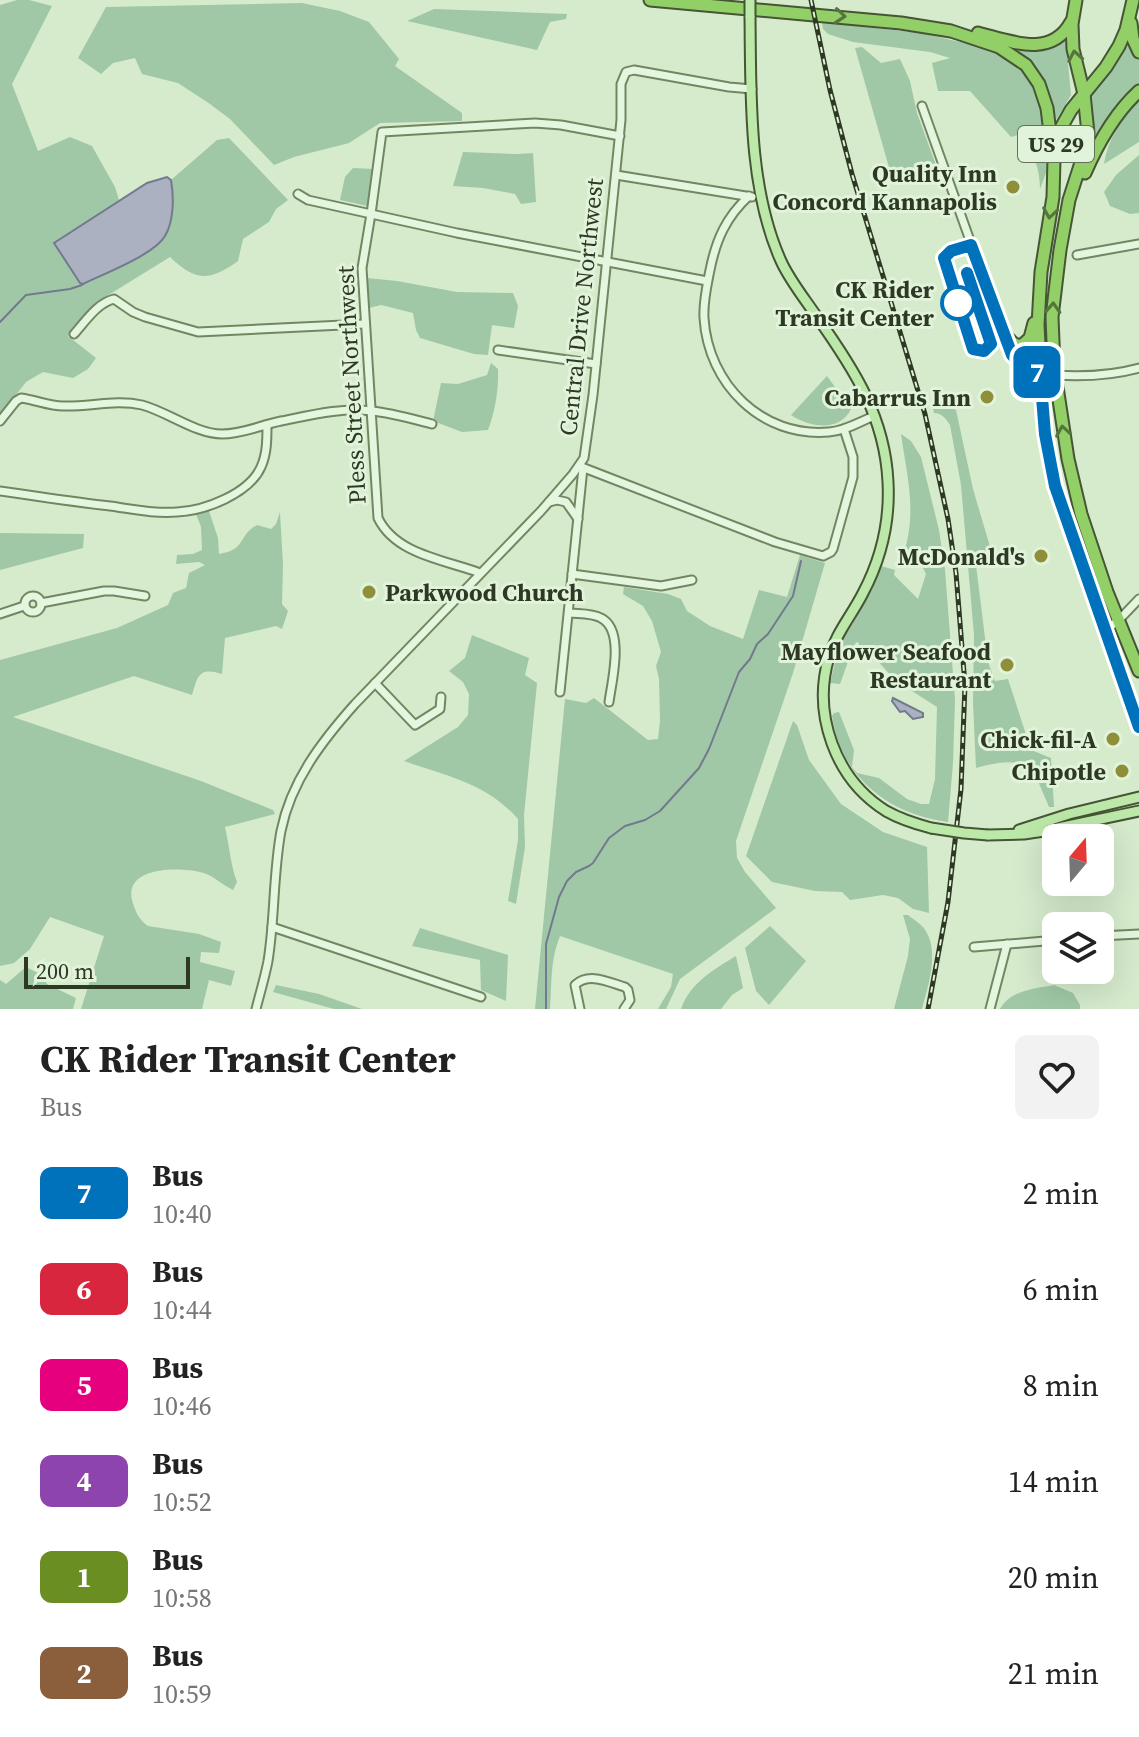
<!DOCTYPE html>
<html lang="en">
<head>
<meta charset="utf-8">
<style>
  body { margin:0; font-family:"Source Serif 4",serif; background:#f2f2f2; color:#222; height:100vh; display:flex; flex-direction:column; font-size:30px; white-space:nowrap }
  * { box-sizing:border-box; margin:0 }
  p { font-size:26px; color:#767676 }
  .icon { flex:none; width:44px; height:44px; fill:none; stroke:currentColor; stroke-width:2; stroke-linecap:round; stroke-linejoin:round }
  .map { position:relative; height:1009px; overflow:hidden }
  .panel { display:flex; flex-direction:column; background:#fff; flex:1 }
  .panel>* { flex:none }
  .badge { padding:0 16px; border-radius:12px; font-size:28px; line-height:52px }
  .needle { width:52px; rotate:19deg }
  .controls { position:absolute; left:1042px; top:824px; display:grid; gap:16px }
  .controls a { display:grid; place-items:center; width:72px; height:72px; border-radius:12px; background:#fff; box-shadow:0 8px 32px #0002; font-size:40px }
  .scale { position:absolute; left:24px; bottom:20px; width:166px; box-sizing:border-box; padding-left:8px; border:4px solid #2e3923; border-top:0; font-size:22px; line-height:28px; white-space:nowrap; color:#2e3923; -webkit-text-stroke:6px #e1f3db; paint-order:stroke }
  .map>.badge { position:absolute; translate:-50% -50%; box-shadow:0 0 0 4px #fff }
  .round { display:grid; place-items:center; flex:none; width:84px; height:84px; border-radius:12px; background:#f2f2f2 }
  .head { display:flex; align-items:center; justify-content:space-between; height:136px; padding:0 40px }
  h1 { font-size:38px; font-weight:700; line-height:60px }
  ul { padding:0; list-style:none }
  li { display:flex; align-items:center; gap:24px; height:96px; padding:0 40px }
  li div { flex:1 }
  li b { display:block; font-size:30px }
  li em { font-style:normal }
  li .badge { min-width:88px; font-weight:700; text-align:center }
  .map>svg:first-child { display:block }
  .green { fill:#a0c8a6 }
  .water { fill:#abb1c0; stroke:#73798e; stroke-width:2 }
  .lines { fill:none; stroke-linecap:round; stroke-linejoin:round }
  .stream { stroke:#73798e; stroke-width:2 }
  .minor-casing { stroke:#728661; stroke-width:11 }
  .major-casing { stroke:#455535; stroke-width:13 }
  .highway-casing { stroke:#455535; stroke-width:15 }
  .minor { stroke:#e5f6df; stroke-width:7 }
  .major { stroke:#bce9a9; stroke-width:9 }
  .highway { stroke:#93cf67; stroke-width:11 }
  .rail-casing { stroke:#2e3923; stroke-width:5 }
  .rail { stroke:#e1f3db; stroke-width:2; stroke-dasharray:6; stroke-linecap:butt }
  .major-bridge-casing { stroke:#455535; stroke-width:13; stroke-linecap:butt }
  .major-bridge { stroke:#bce9a9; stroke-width:9 }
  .oneway { stroke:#56753e }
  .line-casing { stroke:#fff; stroke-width:18 }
  .line { stroke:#0072bc; stroke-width:12 }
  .poi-dot { fill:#8e8f38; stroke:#e1f3db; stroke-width:3 }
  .stop-dot { fill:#fff; stroke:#0072bc; stroke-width:4 }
  .labels { text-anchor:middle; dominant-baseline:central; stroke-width:6; stroke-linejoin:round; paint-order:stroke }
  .shield { fill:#e1f3db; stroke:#64715a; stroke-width:2 }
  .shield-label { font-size:22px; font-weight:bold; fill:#2e3923 }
  .poi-label { font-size:24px; font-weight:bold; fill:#2e3923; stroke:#e1f3db; text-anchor:end }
  .stop-label { font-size:24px; font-weight:bold; fill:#2e3923; stroke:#e1f3db; text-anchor:end }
  .street-label { font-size:24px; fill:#2e3923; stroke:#e1f3db }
</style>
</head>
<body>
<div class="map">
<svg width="1139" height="1009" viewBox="0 0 1139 1009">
  <rect width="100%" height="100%" fill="#d5ebcc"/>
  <g class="green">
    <path d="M17,0h12l23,6 -40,78 26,67 32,-14 22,9 23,41 4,13 -65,43 27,40 2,1 50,-24 33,-25 6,-20 1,-24 -2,-11 46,-40 12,-2 59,62 -12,9 -7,13 -26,17 -5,22c-29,21 -43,20 -68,-4l-68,42 -13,11 -21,26 28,22 -8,11 -15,9 -30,-6 -17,10 -26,33v-410z"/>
    <polygon points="302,3 340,11 369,22 399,59 395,66 462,113 462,121 380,123 349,143 294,157 274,165 230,119 210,104 178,83 142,74 135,58 113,63 101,74 78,58 106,7"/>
    <polygon points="434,9 567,14 566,19 550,22 537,50 407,21"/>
    <path d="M822,22l99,11 74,17 22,10 24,28 7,61v19l-8,21c0,-21 -7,-37 -19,-55l-10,3 -41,-46h-32l-6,-28 18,-5 -20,-6 -77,-10 -25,-8 -5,-5z"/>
    <polygon points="1128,39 1139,56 1139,85 1128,95 1094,142 1093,120 1089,96"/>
    <path d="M1064,40l2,2 5,53 -15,25 -8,-29 -10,-21 -22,-21c18,2 33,5 48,-9z"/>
    <polygon points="862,47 881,63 900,59 910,81 917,113 937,168 892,178 855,48"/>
    <path d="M1139,101v41l-35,22c4,-26 17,-44 35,-63z"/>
    <polygon points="463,152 518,154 533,153 536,202 521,204 515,194 483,188 453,186"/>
    <polygon points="1139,155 1139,213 1130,214 1110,206 1104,192 1116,175"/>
    <polygon points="353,168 374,169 367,206 340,200 345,177"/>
    <polygon points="367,278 397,281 457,292 513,293 518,306 514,328 492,325 488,355 474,354 420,338 416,330 413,313 381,305 369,308"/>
    <path d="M491,363l7,6c1,20 -3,43 -10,61l-26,2 -29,-11 8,-38 17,1 29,-9z"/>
    <path d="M827,376l24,33c-12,24 -42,18 -60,6z"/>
    <path d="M942,402l14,8 17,79 18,61 -16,7 13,105 7,19 13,-2 23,71 20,8 3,49h-5l-17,-40c-19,-8 -36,-5 -56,1l-3,-65 1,-68 -13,-150 -11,-60c-4,-6 -8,-12 -16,-12l-2,-9z"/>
    <path d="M901,434l10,7 10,16 18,73 6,40 10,130 -2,63 -5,59c-47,-6 -89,-31 -108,-76 -4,-9 -6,-20 -8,-30l2,-3 5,-1 15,38 -2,17 5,6 22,5 28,21 14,5h8l6,-25 2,-72 -42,-27 -20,-22 -5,4 -11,-4 -2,-7 2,-8 -2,-1 -3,3 -14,39 -10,-1 7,-29 8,-18 21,-35 15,-35 14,4 -1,5 24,24 8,-25 -7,-14 -15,-7c13,-43 3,-76 -3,-119z"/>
    <path d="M209,511l9,27 1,16c28,-4 18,-18 38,-29l14,4 5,-5 4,-12 3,53 -1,39 6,7 -6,18 -6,-3 -51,12 -3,36c-23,-7 -24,1 -30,21l-58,-19 -121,41 188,64 72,29 2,4 -50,13c4,17 6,40 12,55l-4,8c-11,-5 -21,-16 -33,-18 -20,-5 -76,-6 -68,28 3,11 7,20 16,26l51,8 22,8 -2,11 -18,-1 -1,10 35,9 -4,15 -22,-6 -7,29h-121l23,-73 -54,-19 -20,32 -16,14 -14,3v-306l117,-32 51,-23 5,-12 13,-5 3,-15 16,-8 -6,-3 -23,2 1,-9 16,-1 9,-4 -1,-23 -5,-13z"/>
    <polygon points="0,533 84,534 83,548 0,570"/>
    <path d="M800,555l25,8 -32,110 -57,168 1,17 8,14 31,36 -96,71 -14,30h-8l13,-22 2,-13 -113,-38c-10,25 -8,46 -10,73h-15l30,-310 21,4 8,-5 54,42 10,-1 2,-18 -1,-42 -3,-13 5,-14 -9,-31 -9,-15 -20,-12 1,-7 44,7 13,5 6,12 23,15 33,13 16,-49 28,7z"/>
    <path d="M472,635l57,23 -4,17 12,8 -13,132 1,32 -9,57 -8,-3 10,-61v-21c-32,-36 -71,-43 -114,-58l54,-34 10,-12 1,-21 -6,-12 -14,-11 16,-13z"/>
    <polygon points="793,721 797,725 809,760 841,804 883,832 927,847 929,913 913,909 898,898 883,895 850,900 842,892 815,891 772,882 746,856"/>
    <path d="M903,915h5c5,4 11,8 15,12 18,22 5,59 -1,82h-28l14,-53 2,-17z"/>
    <polygon points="770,926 806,961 769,1005 756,991 745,948"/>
    <polygon points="420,928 508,955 506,1001 481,990 480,960 412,946"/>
    <path d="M736,956l7,32 -11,7 -11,14h-40c9,-26 32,-39 55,-53z"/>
    <polygon points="26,967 40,974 47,984 76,998 73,1009 0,1009 0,980 6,984"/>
    <polygon points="276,985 319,994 362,1009 334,1009 273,992"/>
    <path d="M1054,985l19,8 7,12v4h-80c11,-19 33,-20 54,-24z"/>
  </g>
  <g class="water">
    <path d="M167,177l4,3c3,17 3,41 -6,56 -11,19 -62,38 -82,48l-3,-1 -26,-40 93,-60z"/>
    <polygon points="893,698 923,713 923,717 913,719 905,711 900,712 892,701"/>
  </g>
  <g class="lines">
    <g class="stream">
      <polyline points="0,322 26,295 70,289 82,285"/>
      <polyline points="546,1009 546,944 559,897 567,881 576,872 589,866 593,863 609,838 625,826 645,820 660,811 699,768 709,749 739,672 750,659 757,644 768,634 793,596 801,561"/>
    </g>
    <defs>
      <g id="minor">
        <path d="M922,106l81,227c3,10 6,21 14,28 24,22 93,15 122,7"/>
        <polyline points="616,175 752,197"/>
        <polyline points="298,194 308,200 457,233 707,281"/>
        <path d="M749,196c-23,21 -33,44 -39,74 -3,15 -7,32 -6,48 4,66 58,120 125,114 16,-1 30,-10 45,-16"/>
        <polyline points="1077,255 1139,244"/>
        <path d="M74,334c11,-12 23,-31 40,-35l19,13 12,5 53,15 166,-8"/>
        <polyline points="498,350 596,364"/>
        <path d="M0,421l16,-20 5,-3c15,2 28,8 42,8 27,1 52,-7 79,-1 26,7 54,29 80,29 21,0 39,-9 59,-13 30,-6 61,-14 91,-10 20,2 40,8 60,13"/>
        <polyline points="579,466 775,542 823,556 831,552 833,549 853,477 853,457 844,429"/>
        <path d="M0,491c37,5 73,11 110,15 22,3 45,8 67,6 27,-1 72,-18 84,-45 6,-13 6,-28 6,-42"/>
        <polyline points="549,502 557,500 566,502 578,519"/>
        <path d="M480,573c-34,-13 -84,-18 -102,-55l-16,-250 9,-54 11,-82 153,-9 26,2 59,11"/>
        <polyline points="572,574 661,586 692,580"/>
        <circle cx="33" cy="604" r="8"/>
        <polyline points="41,603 104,591 114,591 145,596"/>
        <path d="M570,613c10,1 22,0 31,5 24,12 11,62 8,84"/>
        <polyline points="0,614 24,606"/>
        <polyline points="1105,630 1118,621 1139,599"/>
        <polyline points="375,683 415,725 440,709 441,697"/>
        <polyline points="560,692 583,468"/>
        <polyline points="272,927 481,997"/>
        <polyline points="1100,936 1139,934"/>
        <polyline points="974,947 1056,940"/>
        <path d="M256,1009c4,-16 9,-32 12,-48 7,-43 5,-87 13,-130 10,-50 41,-90 74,-127l186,-193 32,-37 11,-16 9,-63 28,-275v-36l5,-12 8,-2 95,17 23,2"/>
        <path d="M580,1009l-5,-24c14,-13 33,-3 50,2l3,3 2,10 -6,9"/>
        <polyline points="990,1009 1007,944"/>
      </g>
      <g id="major">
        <path d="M750,16c1,79 -2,172 31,245 9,20 24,38 36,56 37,52 68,100 71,165 2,38 -7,77 -25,111 -11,22 -27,40 -34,64 -17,57 6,122 57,154 14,8 30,13 45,17"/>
        <polyline points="1019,830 1069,814 1139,797"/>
        <polyline points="988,835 1024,834 1044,831 1139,811"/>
      </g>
      <g id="highway">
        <polyline points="650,0 901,23 951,31 999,47 1026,65 1039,84 1047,108 1052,149"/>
        <polyline points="1076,0 1072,24 1073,49 1084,94 1088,133 1085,150 1069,200 1060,250 1052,317 1054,367 1068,459 1081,514 1107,592 1139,671"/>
        <polyline points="1133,0 1126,30 1119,46 1106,67 1071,110 1062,126 1057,141 1054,159 1053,197 1041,272 1038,325 1042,404 1052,475 1076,550 1139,727"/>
        <polyline points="1131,23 1133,39 1139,52"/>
        <path d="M978,33c32,8 73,26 93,-11"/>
        <path d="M1085,173c13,-30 30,-60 54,-82"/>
        <polyline points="1003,333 1014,344 1021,346 1030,338 1034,323"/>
      </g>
    </defs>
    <use href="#minor" class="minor-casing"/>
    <use href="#major" class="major-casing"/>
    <use href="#highway" class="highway-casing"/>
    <use href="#minor" class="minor"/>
    <use href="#major" class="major"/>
    <use href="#highway" class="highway"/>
    <defs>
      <polyline id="rail" points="811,0 830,90 852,174 925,414 948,519 956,573 965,685 961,789 948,902 928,1009"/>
    </defs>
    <use href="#rail" class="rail-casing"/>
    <use href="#rail" class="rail"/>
    <defs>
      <g id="major-bridge">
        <polyline points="750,16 750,0"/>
        <polyline points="931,828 964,833 988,835"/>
      </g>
    </defs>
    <use href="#major-bridge" class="major-bridge-casing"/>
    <use href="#major-bridge" class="major-bridge"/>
  </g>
  <defs><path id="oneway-chevron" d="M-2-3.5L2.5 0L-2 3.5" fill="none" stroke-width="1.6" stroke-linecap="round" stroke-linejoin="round" transform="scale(2)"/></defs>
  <g class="oneway">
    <use href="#oneway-chevron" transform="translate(840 16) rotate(5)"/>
    <use href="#oneway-chevron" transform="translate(1075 56) rotate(-100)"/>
    <use href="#oneway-chevron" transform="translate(1050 213) rotate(99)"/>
    <use href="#oneway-chevron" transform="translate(1053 308) rotate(-87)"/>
    <use href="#oneway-chevron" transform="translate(1063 431) rotate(-99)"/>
  </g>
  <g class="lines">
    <defs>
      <polyline id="line" points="967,273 991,344 984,351 973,349 944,258 951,251 971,245 1012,355 1021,364 1040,373 1045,434 1055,486 1139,727"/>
    </defs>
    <use href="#line" class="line-casing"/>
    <use href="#line" class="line"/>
  </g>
  <g class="poi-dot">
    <circle cx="1013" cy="187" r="8"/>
    <circle cx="987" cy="397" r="8"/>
    <circle cx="1041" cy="556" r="8"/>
    <circle cx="369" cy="592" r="8"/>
    <circle cx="1007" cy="665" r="8"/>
    <circle cx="1113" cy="739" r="8"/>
    <circle cx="1122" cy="771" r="8"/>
  </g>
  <circle class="stop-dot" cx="958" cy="303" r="16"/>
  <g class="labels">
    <rect class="shield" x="1018" y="126" width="76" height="36" rx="6"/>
    <g class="shield-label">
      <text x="1056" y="144">US 29</text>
    </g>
    <g class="poi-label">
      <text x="997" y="173">Quality Inn<tspan x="997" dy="28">Concord Kannapolis</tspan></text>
      <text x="971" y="397">Cabarrus Inn</text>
      <text x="1025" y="556">McDonald's</text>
      <text x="385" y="592" text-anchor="start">Parkwood Church</text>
      <text x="991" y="651">Mayflower Seafood<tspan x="991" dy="28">Restaurant</tspan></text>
      <text x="1097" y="739">Chick-fil-A</text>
      <text x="1106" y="771">Chipotle</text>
    </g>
    <g class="stop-label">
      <text x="934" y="289">CK Rider<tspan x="934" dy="28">Transit Center</tspan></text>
    </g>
    <g class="street-label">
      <text transform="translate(581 307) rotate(-84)">Central Drive Northwest</text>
      <text transform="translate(351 385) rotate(-93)">Pless Street Northwest</text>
    </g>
  </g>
</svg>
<div class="controls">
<a><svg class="needle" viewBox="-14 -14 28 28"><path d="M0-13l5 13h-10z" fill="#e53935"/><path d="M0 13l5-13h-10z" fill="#767676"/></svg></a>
<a><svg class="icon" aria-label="layers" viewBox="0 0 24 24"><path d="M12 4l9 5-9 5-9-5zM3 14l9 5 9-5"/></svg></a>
</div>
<div class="scale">200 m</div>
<b class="badge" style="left:1037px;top:372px;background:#0072bc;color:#fff">7</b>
</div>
<section class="panel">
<div class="head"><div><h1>CK Rider Transit Center</h1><p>Bus</p></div><a class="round"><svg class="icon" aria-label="heart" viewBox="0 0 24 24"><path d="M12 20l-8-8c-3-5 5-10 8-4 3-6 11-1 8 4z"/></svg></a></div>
<ul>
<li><span class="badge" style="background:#0072bc;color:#fff">7</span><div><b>Bus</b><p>10:40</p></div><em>2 min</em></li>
<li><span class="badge" style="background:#d7263d;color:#fff">6</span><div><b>Bus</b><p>10:44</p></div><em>6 min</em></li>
<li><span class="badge" style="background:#e6007e;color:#fff">5</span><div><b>Bus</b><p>10:46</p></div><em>8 min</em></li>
<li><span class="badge" style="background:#8e44ad;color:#fff">4</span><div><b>Bus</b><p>10:52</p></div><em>14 min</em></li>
<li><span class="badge" style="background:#6b8e23;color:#fff">1</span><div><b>Bus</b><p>10:58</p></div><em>20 min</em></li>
<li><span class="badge" style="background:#8b5e3c;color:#fff">2</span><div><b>Bus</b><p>10:59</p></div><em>21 min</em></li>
</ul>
</section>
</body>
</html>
